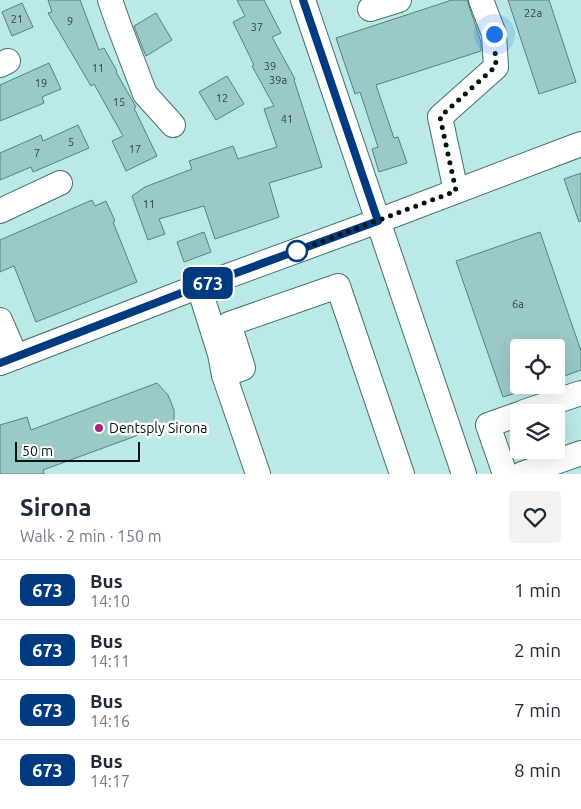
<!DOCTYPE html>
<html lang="en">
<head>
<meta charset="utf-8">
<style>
  body { margin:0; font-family:Ubuntu,sans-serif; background:#f2f2f3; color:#1f2937; height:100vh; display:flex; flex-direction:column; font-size:19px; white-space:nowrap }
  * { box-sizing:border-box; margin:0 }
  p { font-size:16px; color:#747a83 }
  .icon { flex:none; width:28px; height:28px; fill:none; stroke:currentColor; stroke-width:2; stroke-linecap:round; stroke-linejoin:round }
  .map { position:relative; height:474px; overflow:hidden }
  .panel { display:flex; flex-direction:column; background:#fff; flex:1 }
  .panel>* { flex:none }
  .badge { padding:0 10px; border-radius:8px; font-size:18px; line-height:32px }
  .controls { position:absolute; left:510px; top:339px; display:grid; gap:10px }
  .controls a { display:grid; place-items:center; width:55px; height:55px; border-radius:5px; background:#fff; box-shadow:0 5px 20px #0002; font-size:25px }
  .scale { position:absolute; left:15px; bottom:12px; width:125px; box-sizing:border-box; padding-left:5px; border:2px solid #021212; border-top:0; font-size:14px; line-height:18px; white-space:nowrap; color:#021212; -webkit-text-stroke:4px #fff; paint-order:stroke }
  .you { position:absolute; width:25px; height:25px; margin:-12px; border:4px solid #fff; border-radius:50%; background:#1a73e8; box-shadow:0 0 0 8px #1a73e833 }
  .map>.badge { position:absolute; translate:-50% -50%; box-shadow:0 0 0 2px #fff }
  .round { display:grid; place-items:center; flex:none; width:52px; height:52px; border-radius:5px; background:#f2f2f3 }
  .overview { display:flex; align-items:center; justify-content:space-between; height:85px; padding:0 20px }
  h1 { font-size:24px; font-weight:600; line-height:38px }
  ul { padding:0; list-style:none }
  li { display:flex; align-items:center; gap:15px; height:60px; padding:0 20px; border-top:1px solid #e0e1e3 }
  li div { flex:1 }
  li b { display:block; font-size:19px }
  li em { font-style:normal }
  li .badge { min-width:55px; font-weight:700; text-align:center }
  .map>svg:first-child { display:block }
  .building { fill:#9ac9c7; stroke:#54807e }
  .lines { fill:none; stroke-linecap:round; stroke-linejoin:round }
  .minor-casing { stroke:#44706f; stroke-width:26 }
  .minor { stroke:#fff; stroke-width:24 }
  .line-casing { stroke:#fff; stroke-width:11 }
  .line { stroke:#003b80; stroke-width:8 }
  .walk { stroke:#021212; stroke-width:5; stroke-dasharray:0 9 }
  .stop-dot { fill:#fff; stroke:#003b80; stroke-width:2.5 }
  .poi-dot { fill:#a3297e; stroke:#fff; stroke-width:2 }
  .labels { text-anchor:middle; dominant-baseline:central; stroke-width:5; stroke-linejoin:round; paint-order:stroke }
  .number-label { font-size:11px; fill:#28403f }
  .poi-label { font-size:14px; fill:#021212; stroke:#fff; text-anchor:start }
</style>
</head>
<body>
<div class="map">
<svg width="581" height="474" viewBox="0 0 581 474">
  <rect width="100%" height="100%" fill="#bae9e7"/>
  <g class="building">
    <polygon points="48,0 80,0 99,50 104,48 113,64 117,71 116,72 136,107 134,108 157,156 126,171 112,141 123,136 94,84 91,86 48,13 52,12"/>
    <polygon points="237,0 264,0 281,33 272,37 295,79 294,80 322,167 269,183 279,217 215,239 204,206 159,219 165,234 148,240 132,196 145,187 192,169 189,161 233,146 238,159 277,147 264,109 274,106 252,66 254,65 233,22 245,16"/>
    <polygon points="452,0 467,0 481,42 481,51 376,85 394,138 398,137 407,163 379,172 372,149 378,147 360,92 355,94 336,38"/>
    <polygon points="508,0 549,0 576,82 539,94"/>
    <polygon points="22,3 33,27 12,36 2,12"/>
    <polygon points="156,13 172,40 146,56 143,49 134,26"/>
    <polygon points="49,63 61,89 42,97 44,103 0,121 0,85"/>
    <polygon points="227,76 244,104 216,120 199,92"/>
    <polygon points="78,125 89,148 33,172 31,167 0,180 0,153 41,135 43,141"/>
    <polygon points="581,173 581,221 579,222 564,179"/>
    <polygon points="92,200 95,206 106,201 115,221 113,222 137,282 36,322 14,266 0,272 0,240"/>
    <polygon points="204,232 211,252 184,262 177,242"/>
    <polygon points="540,232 581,351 581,370 556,379 556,348 519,348 519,392 503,397 456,261"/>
    <polygon points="157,383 168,395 174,410 174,422 43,470 44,474 0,474 0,425 27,417 31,430"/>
  </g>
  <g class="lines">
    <defs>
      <g id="minor">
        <polyline points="110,0 118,23 145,94 173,125"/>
        <polyline points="303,0 464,474"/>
        <polyline points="370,9 399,0"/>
        <polyline points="0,65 8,61"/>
        <polyline points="456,191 440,117 496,67 494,34 481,0"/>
        <polyline points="0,211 60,183"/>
        <polyline points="199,287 220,354 224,375 258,474"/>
        <polyline points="0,320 16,357"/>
        <polyline points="0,363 184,292 378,221 581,144"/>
        <polyline points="224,375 243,368 229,324 338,286 402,474"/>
        <polyline points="524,412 581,393"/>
        <polyline points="505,474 488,425 519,414"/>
        <polyline points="522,474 581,453"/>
      </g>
    </defs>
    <use href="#minor" class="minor-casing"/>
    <use href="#minor" class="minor"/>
  </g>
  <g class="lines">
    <defs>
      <polyline id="line" points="0,363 184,292 378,221 303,0"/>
    </defs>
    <use href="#line" class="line-casing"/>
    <use href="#line" class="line"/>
    <polyline class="walk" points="297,251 289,254 456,191 440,117 496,66 494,34"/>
  </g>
  <circle class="stop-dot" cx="297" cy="251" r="10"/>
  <circle class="poi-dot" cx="99" cy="428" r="5"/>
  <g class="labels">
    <g class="number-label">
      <text x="533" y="13">22a</text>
      <text x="17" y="19">21</text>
      <text x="70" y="21">9</text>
      <text x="257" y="27">37</text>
      <text x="270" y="66">39</text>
      <text x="98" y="68">11</text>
      <text x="278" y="80">39a</text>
      <text x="41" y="83">19</text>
      <text x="222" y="98">12</text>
      <text x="119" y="102">15</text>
      <text x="287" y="119">41</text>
      <text x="71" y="142">5</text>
      <text x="135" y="149">17</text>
      <text x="37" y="153">7</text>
      <text x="149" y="204">11</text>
      <text x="518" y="304">6a</text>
    </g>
    <g class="poi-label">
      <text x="109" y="428">Dentsply Sirona</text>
    </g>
  </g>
</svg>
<div class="controls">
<a><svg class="icon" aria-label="locate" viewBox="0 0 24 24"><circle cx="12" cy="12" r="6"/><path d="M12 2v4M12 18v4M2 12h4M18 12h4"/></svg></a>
<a><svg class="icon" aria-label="layers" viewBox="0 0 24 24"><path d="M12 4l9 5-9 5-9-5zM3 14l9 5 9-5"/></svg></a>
</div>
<div class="scale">50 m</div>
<div class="you" style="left:494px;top:34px"></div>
<b class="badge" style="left:208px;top:283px;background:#003b80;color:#fff">673</b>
</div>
<section class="panel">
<div class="overview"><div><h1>Sirona</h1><p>Walk · 2 min · 150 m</p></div><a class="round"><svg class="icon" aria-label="heart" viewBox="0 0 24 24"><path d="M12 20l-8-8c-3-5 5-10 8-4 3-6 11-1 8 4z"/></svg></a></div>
<ul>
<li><span class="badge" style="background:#003b80;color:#fff">673</span><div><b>Bus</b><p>14:10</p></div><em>1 min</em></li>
<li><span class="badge" style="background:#003b80;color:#fff">673</span><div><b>Bus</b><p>14:11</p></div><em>2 min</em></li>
<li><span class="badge" style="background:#003b80;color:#fff">673</span><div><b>Bus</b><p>14:16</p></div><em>7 min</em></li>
<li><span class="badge" style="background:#003b80;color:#fff">673</span><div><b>Bus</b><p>14:17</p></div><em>8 min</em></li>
</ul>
</section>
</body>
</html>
